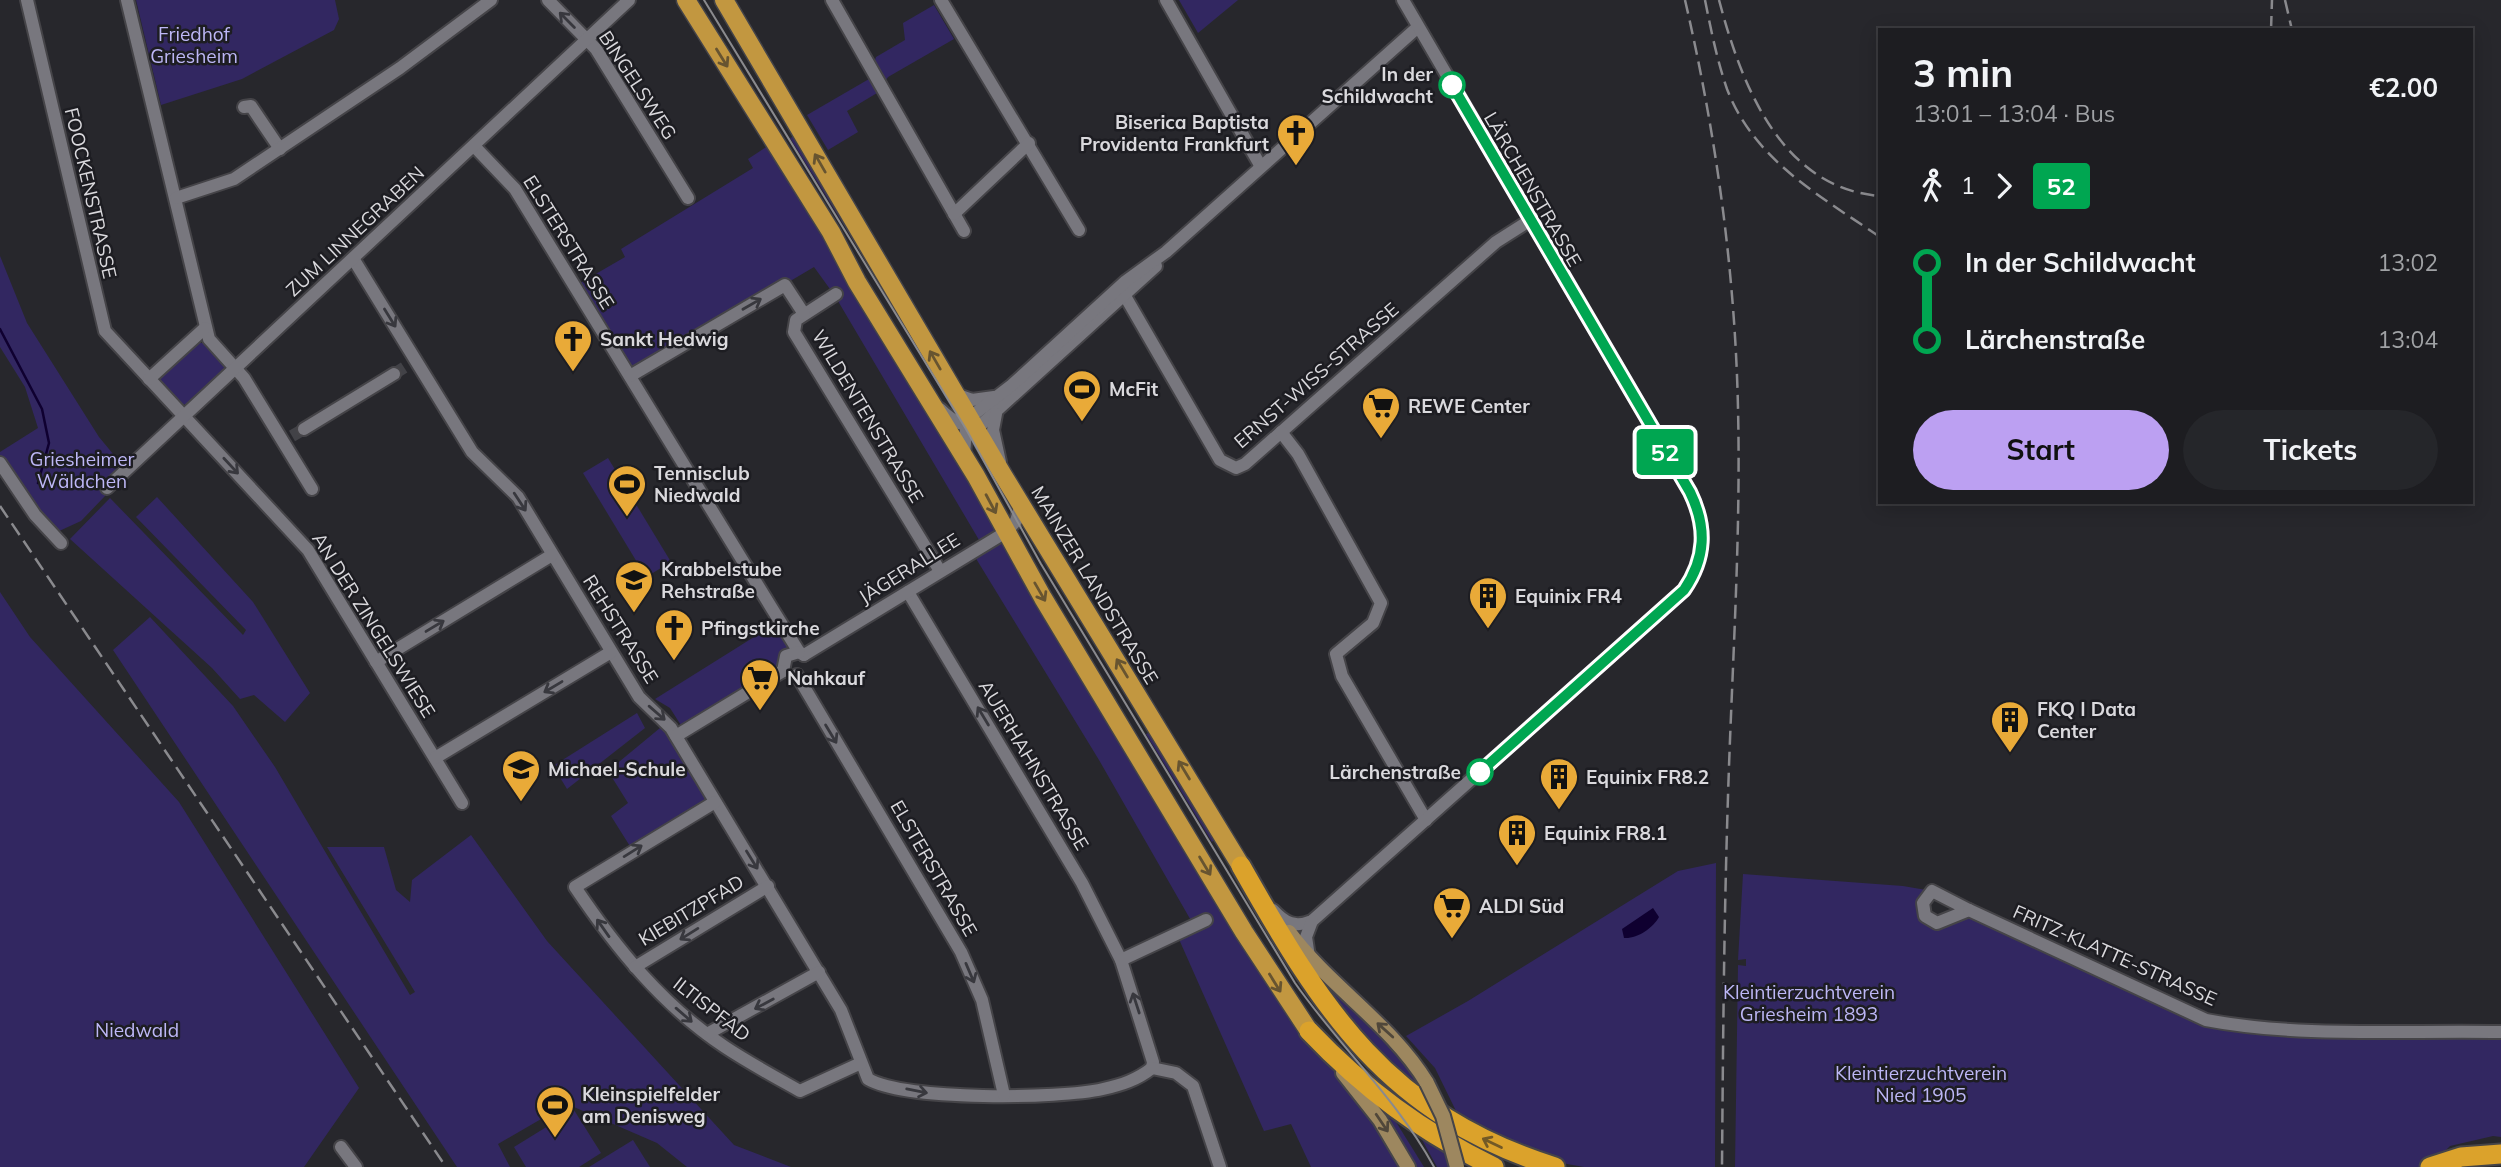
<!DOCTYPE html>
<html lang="en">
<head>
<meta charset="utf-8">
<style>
  body { margin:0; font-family:Mulish,sans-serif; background:#25262a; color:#f1f3f6; height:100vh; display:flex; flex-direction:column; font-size:26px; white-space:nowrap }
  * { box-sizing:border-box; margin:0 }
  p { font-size:23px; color:#a0a2a5 }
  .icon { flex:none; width:38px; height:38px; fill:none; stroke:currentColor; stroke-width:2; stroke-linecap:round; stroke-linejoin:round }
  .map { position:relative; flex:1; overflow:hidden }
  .side { position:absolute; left:1878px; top:28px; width:595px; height:476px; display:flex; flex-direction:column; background:#1d1d21; border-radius:0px; box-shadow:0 4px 18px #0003,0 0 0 2px #3b3b3f }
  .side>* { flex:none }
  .badge { padding:0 14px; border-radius:5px; font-size:24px; line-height:46px }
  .map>.badge { position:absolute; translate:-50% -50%; box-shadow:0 0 0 4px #fff }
  .legs { display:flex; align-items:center; gap:10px; height:77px; padding:0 35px; font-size:23px }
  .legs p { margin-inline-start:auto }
  .head { display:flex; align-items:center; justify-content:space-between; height:119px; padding:0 35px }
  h1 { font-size:38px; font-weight:700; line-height:52px }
  .cta { display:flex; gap:14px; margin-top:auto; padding:14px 35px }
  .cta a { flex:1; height:80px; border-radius:42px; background:#bca0f2; color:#111; font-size:28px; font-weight:700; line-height:80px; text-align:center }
  .cta a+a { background:#25262a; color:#f1f3f6 }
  ul { padding:0 35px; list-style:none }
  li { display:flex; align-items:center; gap:24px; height:77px; font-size:26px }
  li i { display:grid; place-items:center; width:10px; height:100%; margin:0 9px; background:currentColor }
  li i::after { content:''; width:18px; height:18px; margin:-9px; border:5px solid; border-radius:50%; background:#1d1d21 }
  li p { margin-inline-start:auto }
  li:first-child i { background:linear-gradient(#0000 50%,currentColor 0) }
  li:last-child i { background:linear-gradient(currentColor 50%,#0000 0) }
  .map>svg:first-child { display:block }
  .green { fill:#322761 }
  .water { fill:#0f0030 }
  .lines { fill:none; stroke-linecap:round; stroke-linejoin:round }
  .stream { stroke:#0f0030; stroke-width:2.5 }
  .minor-tunnel { stroke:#424247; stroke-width:12; stroke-dasharray:12 6; stroke-linecap:butt }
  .minor-casing { stroke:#454448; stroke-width:16 }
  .secondary-casing { stroke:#454448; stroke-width:18 }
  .primary-casing { stroke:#454448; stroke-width:21 }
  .trunk-casing { stroke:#454448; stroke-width:23 }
  .minor { stroke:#78777e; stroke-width:12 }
  .secondary { stroke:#9d875f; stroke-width:14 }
  .primary { stroke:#c29740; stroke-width:18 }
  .trunk { stroke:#dba22b; stroke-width:19 }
  .tram { stroke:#8a8a8e; stroke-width:2 }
  .rail { stroke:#8a8a8e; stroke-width:2.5; stroke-dasharray:14 7; stroke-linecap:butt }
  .secondary-bridge-casing { stroke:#454448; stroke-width:18; stroke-linecap:butt }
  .secondary-bridge { stroke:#9d875f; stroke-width:14 }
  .oneway { stroke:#38383e }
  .oneway2 { stroke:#675430 }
  .oneway3 { stroke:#50473a }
  .oneway4 { stroke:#725926 }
  .line-1-casing { stroke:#fff; stroke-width:16 }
  .line-1 { stroke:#00a651; stroke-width:10 }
  .stop-1-dot { fill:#fff; stroke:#00a651; stroke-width:3.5 }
  .labels { text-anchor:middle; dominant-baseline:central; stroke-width:5; stroke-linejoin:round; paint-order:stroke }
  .park-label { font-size:19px; fill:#bdb7f6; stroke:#1d1d22 }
  .stop-label { font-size:19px; font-weight:bold; fill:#dad9dd; stroke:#1d1d22; text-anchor:end }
  .street-label { font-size:19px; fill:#dad9dd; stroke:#1d1d22 }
  .poi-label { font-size:19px; font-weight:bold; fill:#dad9dd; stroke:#1d1d22; text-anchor:start }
</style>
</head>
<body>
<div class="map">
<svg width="2501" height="1167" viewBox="0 0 2501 1167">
  <rect width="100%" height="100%" fill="#27272c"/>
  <g class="green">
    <polygon points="136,0 335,0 339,19 334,30 242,79 161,105"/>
    <polygon points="1179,0 1238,0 1198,33"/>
    <polygon points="934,5 954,39 888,77 877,93 847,111 858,132 828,150 807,115 869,79 876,57 905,40 903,23"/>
    <polygon points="795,136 947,392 790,138"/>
    <polygon points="774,142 1244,932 1408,1167 1311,1167 1291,1124 1264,1131 1174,928 1193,924 1099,760 972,552 982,545 835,296 814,267 630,376 575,286 625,257 621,249 753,168 748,159"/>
    <polygon points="0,256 27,323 99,437 128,472 81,521 57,532 0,466 0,452 38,428 25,387 0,347"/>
    <polygon points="195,343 203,343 225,366 223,372 188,404 180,405 160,385 161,377"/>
    <polygon points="608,458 671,562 646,577 583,473"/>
    <polygon points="157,497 253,602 310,693 285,722 254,695 240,699 212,668 70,539 110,498 243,635 246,630 136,517"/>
    <polygon points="0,592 30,637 179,802 359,1088 304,1167 0,1167"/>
    <polygon points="150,617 233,706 275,767 410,995 415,992 327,847 384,847 396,890 410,902 412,880 471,835 547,941 734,1145 791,1167 687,1167 657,1143 567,1104 498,1144 510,1167 457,1167 113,650"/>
    <polygon points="778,622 796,651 782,669 684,730 670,708 655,699"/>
    <polygon points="637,713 645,728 567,789 553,766"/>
    <polygon points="660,728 667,730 710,799 633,851 611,816 628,803 608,771"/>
    <polygon points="1150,732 1214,840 1212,842 1146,734"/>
    <polygon points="1716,863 1715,1167 1584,1167 1556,1162 1485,1134 1456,1111 1435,1068 1406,1036 1468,1001 1678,871"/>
    <polygon points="1743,874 1903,886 1932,891 1923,903 1937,923 1969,910 2186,1010 2236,1026 2501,1032 2501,1137 2493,1136 2450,1146 2429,1167 1735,1167 1738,965 1746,966 1746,959 1738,960"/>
    <polygon points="1314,972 1402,1056 1431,1103 1375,1053"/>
    <polygon points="1378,1106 1396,1122 1424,1167 1413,1167"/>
    <polygon points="574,1110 601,1153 579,1167 526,1167 514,1147"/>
    <polygon points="1420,1136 1447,1153 1451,1167 1437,1167"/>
    <polygon points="633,1140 650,1167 589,1167"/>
  </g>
  <path class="water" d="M1653,908l6,9c-6,11 -22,22 -35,21l-2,-9z"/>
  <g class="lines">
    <polyline class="stream" points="0,329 42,409 49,443 38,483"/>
    <g class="minor-tunnel">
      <polyline points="394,374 405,367"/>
      <polyline points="292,436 304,429"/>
    </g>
    <defs>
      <g id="minor">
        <polyline points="27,0 105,331 308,550 462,803"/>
        <polyline points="127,0 209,339 244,378 312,489"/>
        <polyline points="548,0 596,49 688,198"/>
        <polyline points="832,0 964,231"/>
        <polyline points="941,0 1079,230"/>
        <polyline points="1166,0 1260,165"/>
        <polyline points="244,107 251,106 280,149"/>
        <polyline points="474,146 515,189 771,607 799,652 804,655"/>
        <polyline points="176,198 234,179 400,68 491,0"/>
        <polyline points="954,214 1029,143"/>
        <path d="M354,260l118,192 46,45 121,200 32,31 170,282 27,69c38,22 191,20 235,10 18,-4 34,-9 49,-21"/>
        <polyline points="836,294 796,320 794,332 940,571"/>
        <polyline points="1125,296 1220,460 1236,468 1245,464 1496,242 1529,221"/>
        <polyline points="630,376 785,285 804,314"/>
        <polyline points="149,379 205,328"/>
        <polyline points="955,394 972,400 994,397"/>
        <path d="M940,409c11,11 28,22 43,14l173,-157"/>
        <polyline points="996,414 993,430 1000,462"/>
        <polyline points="304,429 394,374"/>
        <polyline points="1281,432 1298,454 1381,603 1373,623 1336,654 1342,676 1426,820"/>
        <polyline points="964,455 966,429 973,415 1012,385 1126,281 1166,252 1418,27"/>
        <polyline points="0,463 35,515 61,543"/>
        <polyline points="107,488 629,0"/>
        <polyline points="908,592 1082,883 1121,960 1153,1062 1152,1068"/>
        <polyline points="804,655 1006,532 1016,521 1021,504"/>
        <polyline points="376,662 552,555"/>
        <polyline points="783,671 786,656 799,652"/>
        <polyline points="797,675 961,952 982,1000 1004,1095"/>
        <polyline points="676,736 783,671"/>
        <polyline points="435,758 611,652"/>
        <path d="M715,802l-140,85c41,61 88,119 150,160 24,16 50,30 75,44l61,-28"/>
        <polygon points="1932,891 1969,910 1937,923 1925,916 1923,903"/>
        <path d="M1273,910c12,13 22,18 39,11l372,-331c21,-32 23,-63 6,-98l-287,-492"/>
        <path d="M1969,910l237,110c95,18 198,10 295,12"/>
        <polyline points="1309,957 1306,937 1312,921"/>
        <polyline points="1121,960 1206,920"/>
        <polyline points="635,967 768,886"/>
        <polyline points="707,1034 819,972"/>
        <polyline points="1152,1068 1176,1073 1193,1086 1220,1167"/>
        <polyline points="341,1147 356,1167"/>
      </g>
      <g id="secondary">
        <path d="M1289,932c41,55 102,92 138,151"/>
        <polyline points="1343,1073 1380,1120 1408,1167"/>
      </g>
      <g id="primary">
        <polyline points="686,0 831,232 857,282 976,476 1043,598 1244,932 1309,1031"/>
        <polyline points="724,0 1003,475 1241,866"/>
      </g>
      <g id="trunk">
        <path d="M1241,866c82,145 146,248 314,301"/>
        <path d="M1309,1031c55,58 113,101 185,136"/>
        <polyline points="2430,1167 2461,1157 2501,1154"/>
      </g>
    </defs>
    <use href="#minor" class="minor-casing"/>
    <use href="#secondary" class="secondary-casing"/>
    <use href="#primary" class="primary-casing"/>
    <use href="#trunk" class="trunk-casing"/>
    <use href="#minor" class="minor"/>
    <use href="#secondary" class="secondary"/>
    <use href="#primary" class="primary"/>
    <use href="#trunk" class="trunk"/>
    <path class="tram" d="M704,0l262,429 75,135 254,419c44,63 102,116 139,184"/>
    <g class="rail">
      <path d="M1685,0c31,134 50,271 53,408 3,129 -6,259 -10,388 -4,124 -5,247 -6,371"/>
      <path d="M1705,0c6,30 12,60 22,89 27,71 93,107 153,148"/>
      <path d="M1719,0c22,83 61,188 161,196"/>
      <polyline points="2285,0 2292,30"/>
      <polyline points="2271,30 2272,0"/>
      <polyline points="0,506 446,1167"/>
    </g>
    <defs>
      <polyline id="secondary-bridge" points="1427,1083 1443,1116 1457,1167"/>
    </defs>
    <use href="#secondary-bridge" class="secondary-bridge-casing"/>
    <use href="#secondary-bridge" class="secondary-bridge"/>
  </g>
  <defs><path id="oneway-shaft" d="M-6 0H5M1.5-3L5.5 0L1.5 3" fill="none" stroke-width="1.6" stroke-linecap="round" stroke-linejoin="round" transform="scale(1.75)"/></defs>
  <g class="oneway">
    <use href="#oneway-shaft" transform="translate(567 20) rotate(-135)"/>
    <use href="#oneway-shaft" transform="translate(752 304) rotate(-30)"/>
    <use href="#oneway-shaft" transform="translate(390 318) rotate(58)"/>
    <use href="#oneway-shaft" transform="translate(231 466) rotate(47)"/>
    <use href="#oneway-shaft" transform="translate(520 502) rotate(57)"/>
    <use href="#oneway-shaft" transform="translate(435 626) rotate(-31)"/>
    <use href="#oneway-shaft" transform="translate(553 687) rotate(149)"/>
    <use href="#oneway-shaft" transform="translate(657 713) rotate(41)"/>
    <use href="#oneway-shaft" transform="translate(983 716) rotate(-121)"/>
    <use href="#oneway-shaft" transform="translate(831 734) rotate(59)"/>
    <use href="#oneway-shaft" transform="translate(633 851) rotate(-32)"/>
    <use href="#oneway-shaft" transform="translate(752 860) rotate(58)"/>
    <use href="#oneway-shaft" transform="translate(603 928) rotate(-125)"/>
    <use href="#oneway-shaft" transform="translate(689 934) rotate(148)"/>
    <use href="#oneway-shaft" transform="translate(970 973) rotate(67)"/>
    <use href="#oneway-shaft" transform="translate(1136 1003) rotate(-108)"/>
    <use href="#oneway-shaft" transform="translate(764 1004) rotate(152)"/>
    <use href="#oneway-shaft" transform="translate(684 1015) rotate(41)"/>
    <use href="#oneway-shaft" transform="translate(917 1091) rotate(11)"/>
  </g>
  <g class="oneway2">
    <use href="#oneway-shaft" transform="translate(722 58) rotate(58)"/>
    <use href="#oneway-shaft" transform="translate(820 163) rotate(-120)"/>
    <use href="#oneway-shaft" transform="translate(935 360) rotate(-120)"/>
    <use href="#oneway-shaft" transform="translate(991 504) rotate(62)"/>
    <use href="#oneway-shaft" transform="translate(1040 592) rotate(60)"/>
    <use href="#oneway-shaft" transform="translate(1122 668) rotate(-121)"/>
    <use href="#oneway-shaft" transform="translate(1184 770) rotate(-121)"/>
    <use href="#oneway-shaft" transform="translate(1205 866) rotate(59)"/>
    <use href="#oneway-shaft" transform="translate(1275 983) rotate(58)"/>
  </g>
  <g class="oneway3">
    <use href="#oneway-shaft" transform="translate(1385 1030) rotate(-138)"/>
    <use href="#oneway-shaft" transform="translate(1382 1123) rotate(56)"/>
  </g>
  <use class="oneway4" href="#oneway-shaft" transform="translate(1492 1143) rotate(-154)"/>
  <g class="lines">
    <defs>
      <path id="line-1" d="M1452,85l238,407c17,35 16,66 -6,98l-204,182"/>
    </defs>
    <use href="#line-1" class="line-1-casing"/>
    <use href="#line-1" class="line-1"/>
  </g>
  <defs>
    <symbol id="church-pin" viewBox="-11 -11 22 30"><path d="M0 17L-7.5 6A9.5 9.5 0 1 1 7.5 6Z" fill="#e9aa38" stroke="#1d1d22"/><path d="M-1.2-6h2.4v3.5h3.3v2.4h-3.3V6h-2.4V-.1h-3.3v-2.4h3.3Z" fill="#111"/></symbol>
    <symbol id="stadium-pin" viewBox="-11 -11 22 30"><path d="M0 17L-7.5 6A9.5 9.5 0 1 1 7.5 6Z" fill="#e9aa38" stroke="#1d1d22"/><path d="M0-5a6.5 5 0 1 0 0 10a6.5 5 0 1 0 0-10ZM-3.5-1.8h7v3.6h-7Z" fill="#111"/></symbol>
    <symbol id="supermarket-pin" viewBox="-11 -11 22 30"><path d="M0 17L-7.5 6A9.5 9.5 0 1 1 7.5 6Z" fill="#e9aa38" stroke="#1d1d22"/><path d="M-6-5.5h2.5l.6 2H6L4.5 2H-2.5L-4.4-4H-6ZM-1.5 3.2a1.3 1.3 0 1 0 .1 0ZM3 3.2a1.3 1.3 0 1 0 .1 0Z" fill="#111"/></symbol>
    <symbol id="school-pin" viewBox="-11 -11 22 30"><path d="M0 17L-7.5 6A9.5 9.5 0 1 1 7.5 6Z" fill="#e9aa38" stroke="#1d1d22"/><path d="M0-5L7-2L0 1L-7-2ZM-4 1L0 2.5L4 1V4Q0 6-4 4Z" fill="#111"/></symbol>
    <symbol id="building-pin" viewBox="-11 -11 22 30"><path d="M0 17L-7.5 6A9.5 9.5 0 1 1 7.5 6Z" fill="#e9aa38" stroke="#1d1d22"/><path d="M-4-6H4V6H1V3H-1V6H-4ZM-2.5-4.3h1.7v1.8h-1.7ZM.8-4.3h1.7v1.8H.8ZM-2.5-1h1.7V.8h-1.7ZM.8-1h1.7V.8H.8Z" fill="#111"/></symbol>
  </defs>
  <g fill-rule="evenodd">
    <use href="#church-pin" x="1274" y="111" width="44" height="60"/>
    <use href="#church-pin" x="551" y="317" width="44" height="60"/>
    <use href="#stadium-pin" x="1060" y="367" width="44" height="60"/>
    <use href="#supermarket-pin" x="1359" y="384" width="44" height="60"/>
    <use href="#stadium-pin" x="605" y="462" width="44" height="60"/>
    <use href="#school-pin" x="612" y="558" width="44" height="60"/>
    <use href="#building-pin" x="1466" y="574" width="44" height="60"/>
    <use href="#church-pin" x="652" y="606" width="44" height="60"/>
    <use href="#supermarket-pin" x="738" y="656" width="44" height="60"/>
    <use href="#building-pin" x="1988" y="698" width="44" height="60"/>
    <use href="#school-pin" x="499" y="747" width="44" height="60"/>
    <use href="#building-pin" x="1537" y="755" width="44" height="60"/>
    <use href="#building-pin" x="1495" y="811" width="44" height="60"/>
    <use href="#supermarket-pin" x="1430" y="884" width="44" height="60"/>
    <use href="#stadium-pin" x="533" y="1083" width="44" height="60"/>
  </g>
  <g class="stop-1-dot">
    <circle cx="1452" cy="85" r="12"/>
    <circle cx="1480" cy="772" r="12"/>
  </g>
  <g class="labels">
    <g class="park-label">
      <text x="194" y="34">Friedhof<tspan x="194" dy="22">Griesheim</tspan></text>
      <text x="82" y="459">Griesheimer<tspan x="82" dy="22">Wäldchen</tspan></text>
      <text x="1809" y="992">Kleintierzuchtverein<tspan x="1809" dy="22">Griesheim 1893</tspan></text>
      <text x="137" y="1030">Niedwald</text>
      <text x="1921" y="1073">Kleintierzuchtverein<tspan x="1921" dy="22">Nied 1905</tspan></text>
    </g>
    <g class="stop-label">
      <text x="1433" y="74">In der<tspan x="1433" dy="22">Schildwacht</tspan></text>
      <text x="1461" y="772">Lärchenstraße</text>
    </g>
    <g class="street-label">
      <text transform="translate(638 85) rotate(57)">BINGELSWEG</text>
      <text transform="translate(1533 189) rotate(60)">LÄRCHENSTRASSE</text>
      <text transform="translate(91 193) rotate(77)">FOOCKENSTRASSE</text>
      <text transform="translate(355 231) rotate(-43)">ZUM LINNEGRABEN</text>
      <text transform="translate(569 242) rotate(58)">ELSTERSTRASSE</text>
      <text transform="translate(1316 375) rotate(-41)">ERNST-WISS-STRASSE</text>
      <text transform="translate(868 416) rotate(59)">WILDENTENSTRASSE</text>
      <text transform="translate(909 568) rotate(-32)">JÄGERALLEE</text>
      <text transform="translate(1095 585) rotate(59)">MAINZER LANDSTRASSE</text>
      <text transform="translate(374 625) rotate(58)">AN DER ZINGELSWIESE</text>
      <text transform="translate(621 629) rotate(58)">REHSTRASSE</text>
      <text transform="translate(1034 765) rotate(59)">AUERHAHNSTRASSE</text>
      <text transform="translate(934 868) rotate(60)">ELSTERSTRASSE</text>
      <text transform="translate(691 910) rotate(-31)">KIEBITZPFAD</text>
      <text transform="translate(2115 955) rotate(24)">FRITZ-KLATTE-STRASSE</text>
      <text transform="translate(712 1009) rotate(38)">ILTISPFAD</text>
    </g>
    <g class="poi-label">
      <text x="1269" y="122" text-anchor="end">Biserica Baptista<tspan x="1269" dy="22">Providenta Frankfurt</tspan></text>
      <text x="600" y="339">Sankt Hedwig</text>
      <text x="1109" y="389">McFit</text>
      <text x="1408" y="406">REWE Center</text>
      <text x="654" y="473">Tennisclub<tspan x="654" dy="22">Niedwald</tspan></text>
      <text x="661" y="569">Krabbelstube<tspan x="661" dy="22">Rehstraße</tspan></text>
      <text x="1515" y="596">Equinix FR4</text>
      <text x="701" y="628">Pfingstkirche</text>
      <text x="787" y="678">Nahkauf</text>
      <text x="2037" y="709">FKQ I Data<tspan x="2037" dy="22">Center</tspan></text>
      <text x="548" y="769">Michael-Schule</text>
      <text x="1586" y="777">Equinix FR8.2</text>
      <text x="1544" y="833">Equinix FR8.1</text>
      <text x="1479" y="906">ALDI Süd</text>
      <text x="582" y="1094">Kleinspielfelder<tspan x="582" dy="22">am Denisweg</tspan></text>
    </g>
  </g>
</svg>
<b class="badge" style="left:1665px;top:452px;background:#00a651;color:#fff">52</b>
<section class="side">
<div class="head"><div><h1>3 min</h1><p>13:01 – 13:04 · Bus</p></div><b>€2.00</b></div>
<div class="legs"><svg class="icon" aria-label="walk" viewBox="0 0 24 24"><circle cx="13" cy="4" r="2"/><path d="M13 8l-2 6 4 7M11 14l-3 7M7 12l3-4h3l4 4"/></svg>1<svg class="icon" aria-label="forward" viewBox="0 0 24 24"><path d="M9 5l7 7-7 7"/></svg><b class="badge" style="background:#00a651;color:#fff">52</b></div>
<ul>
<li><i style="color:#00a651"></i><b>In der Schildwacht</b><p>13:02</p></li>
<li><i style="color:#00a651"></i><b>Lärchenstraße</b><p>13:04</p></li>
</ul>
<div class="cta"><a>Start</a><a>Tickets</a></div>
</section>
</div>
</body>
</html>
